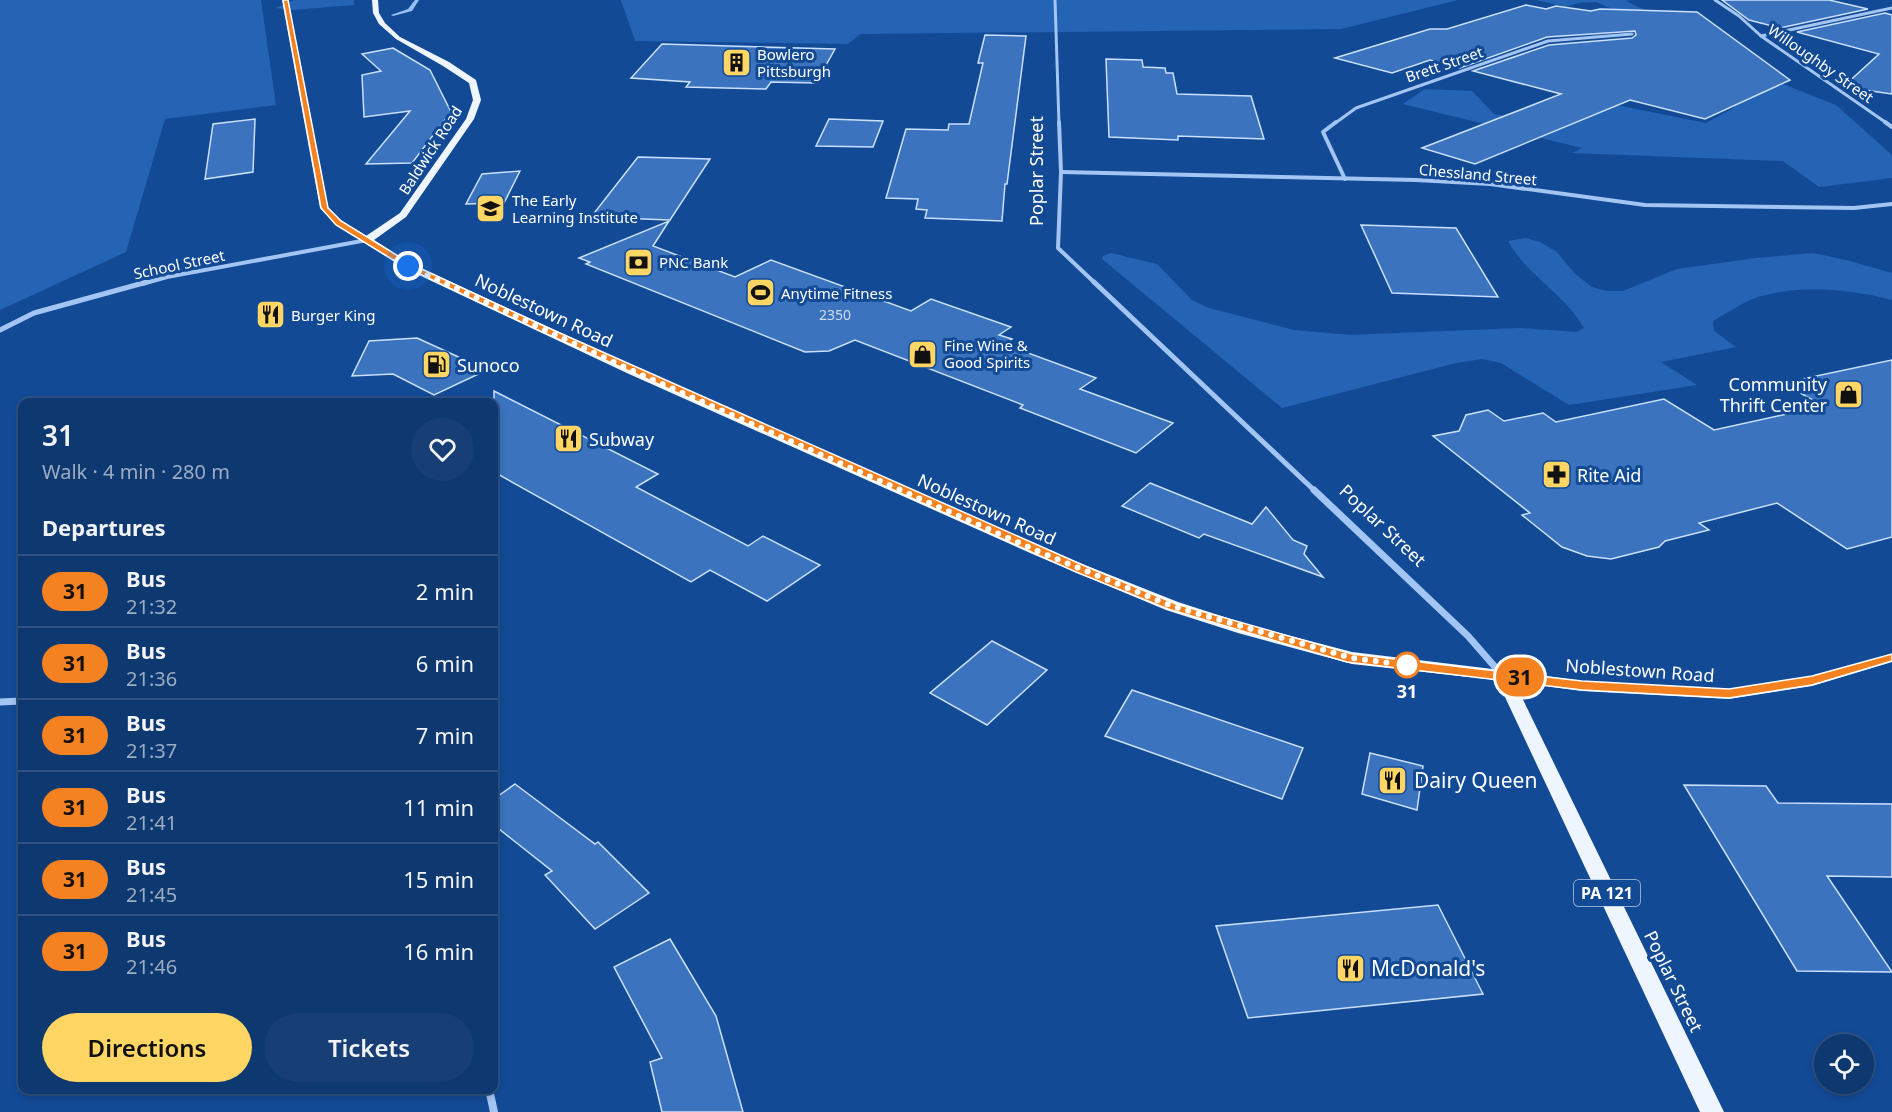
<!DOCTYPE html>
<html lang="en">
<head>
<meta charset="utf-8">
<style>
  body { margin:0; font-family:"Noto Sans",sans-serif; background:#173f75; color:#f1f3f6; height:100vh; display:flex; flex-direction:column; font-size:22px; white-space:nowrap }
  * { box-sizing:border-box; margin:0 }
  p { font-size:20px; color:#9bacc3 }
  .icon { flex:none; width:33px; height:33px; fill:none; stroke:currentColor; stroke-width:2; stroke-linecap:round; stroke-linejoin:round }
  .map { position:relative; flex:1; overflow:hidden }
  .sheet { position:absolute; left:18px; top:398px; width:480px; height:696px; display:flex; flex-direction:column; background:#0e3870; border-radius:12px; box-shadow:0 3px 9px #0003,0 0 0 2px #2e5283 }
  .sheet>* { flex:none }
  .badge { padding:0 12px; border-radius:20px; font-size:21px; line-height:39px }
  .fabs { position:absolute; left:1814px; top:1034px; display:grid; gap:12px }
  .fabs a { display:grid; place-items:center; width:60px; height:60px; border-radius:50%; background:#0e3870; box-shadow:0 3px 9px #0003,0 0 0 2px #2e5283; font-size:30px }
  .you { position:absolute; width:30px; height:30px; margin:-15px; border:4px solid #fff; border-radius:50%; background:#1a73e8; box-shadow:0 0 0 9px #1a73e833 }
  .map>.badge { position:absolute; translate:-50% -50%; box-shadow:0 0 0 3px #fff }
  h2 { padding:0 24px; font-size:22px; line-height:54px }
  .round { display:grid; place-items:center; flex:none; width:63px; height:63px; border-radius:32px; background:#173f75 }
  .summary { display:flex; align-items:center; justify-content:space-between; height:102px; padding:0 24px }
  h1 { font-size:28px; font-weight:600; line-height:45px }
  .primary-button { display:flex; gap:12px; margin-top:auto; padding:12px 24px }
  .primary-button a { flex:1; height:69px; border-radius:36px; background:#ffd564; color:#111; font-size:24px; font-weight:600; line-height:69px; text-align:center }
  .primary-button a+a { background:#173f75; color:#f1f3f6 }
  ul { padding:0; list-style:none }
  li { display:flex; align-items:center; gap:18px; height:72px; padding:0 24px; border-top:2px solid #2e5283 }
  li div { flex:1 }
  li b { display:block; font-size:22px }
  li em { font-style:normal }
  li .badge { min-width:66px; font-weight:700; text-align:center }
  .map>svg:first-child { display:block }
  .green { fill:#2563b5 }
  .lines { fill:none; stroke-linecap:round; stroke-linejoin:round }
  .stream { fill:#95c0f6; fill-rule:evenodd }
  .building { fill:#3b73be; stroke:#cae0fd; stroke-width:1.5 }
  .minor-far4 { stroke:#a3c5f3; stroke-width:3 }
  .minor-far3 { stroke:#a3c5f3; stroke-width:4 }
  .minor-far2 { stroke:#a3c5f3; stroke-width:5 }
  .minor-far1 { stroke:#a3c5f3; stroke-width:7 }
  .minor { stroke:#a3c5f3; stroke-width:8 }
  .secondary { fill:#d2e4fc; fill-rule:evenodd }
  .primary { fill:#eef5ff; fill-rule:evenodd }
  .line { fill:#f58220; stroke:#fff; stroke-width:1.5 }
  .walk { stroke:#fff; stroke-width:6; stroke-dasharray:0 10.8 }
  .stop-dot { fill:#fff; stroke:#f58220; stroke-width:3 }
  .labels { text-anchor:middle; dominant-baseline:central; stroke-width:6; stroke-linejoin:round; paint-order:stroke }
  .far-number-label { font-size:14px; fill:#cedcef }
  .far-poi-label { font-size:15px; fill:#fff; stroke:#134a96; text-anchor:start }
  .far-street-label { font-size:15px; fill:#fff; stroke:#134a96 }
  .shield { fill:#134a96; stroke:#b8c9e0; stroke-width:1.5 }
  .shield-label { font-size:16px; font-weight:bold; fill:#fff }
  .street-label { font-size:18px; fill:#fff; stroke:#134a96 }
  .poi-label { font-size:18px; fill:#fff; stroke:#134a96; text-anchor:start }
  .stop-label { font-size:18px; font-weight:bold; fill:#fff; stroke:#134a96 }
  .near-poi-label { font-size:21px; fill:#fff; stroke:#134a96; text-anchor:start }
</style>
</head>
<body>
<div class="map">
<svg width="1892" height="1112" viewBox="0 0 1892 1112">
  <rect width="100%" height="100%" fill="#134a96"/>
  <g class="green">
    <polygon points="0,0 261,0 276,105 165,119 126,252 0,310"/>
    <polygon points="294,0 354,0 354,5 293,10 275,8"/>
    <polygon points="621,0 1458,0 1341,29 860,34 848,44 635,41"/>
    <polygon points="1536,0 1631,0 1626,1 1679,27 1710,55 1836,105 1892,155 1892,178 1819,187 1783,161 1572,153 1582,148 1403,104 1425,89 1472,91 1494,114 1560,125 1616,105 1706,123 1735,107 1690,78 1626,15 1596,2 1578,3 1566,7"/>
    <path d="M1526,238l14,4 17,10 18,22 17,13 14,4h17l54,-22 79,-11 57,-5 33,7 46,13v27c-44,-11 -90,-16 -134,-3 -15,5 -31,16 -45,24l1,10 22,16 -75,15 36,23 -128,20 -68,-42 -19,-4 -26,4 -174,45 -180,-149 1,-3 8,-3 46,11 35,36 17,8 85,22 56,5 169,-7 58,4 7,-4c-19,-34 -58,-53 -76,-87z"/>
  </g>
  <g class="lines">
    <polygon class="stream" points="415,0 419,0 412,11 393,16 391,15 408,9"/>
  </g>
  <g class="building">
    <polygon points="1722,0 1829,0 1868,9 1780,28 1749,20"/>
    <polygon points="1526,5 1546,9 1556,6 1591,11 1600,9 1697,12 1790,80 1705,119 1630,100 1475,164 1422,148 1561,94 1473,71 1549,45 1632,38 1636,35 1635,31 1547,37 1460,68 1430,60 1392,73 1335,58 1430,29 1447,29"/>
    <polygon points="1885,13 1892,15 1892,94 1843,87 1879,54 1797,32"/>
    <polygon points="985,35 1026,36 1007,184 1005,184 1002,221 925,218 927,210 916,209 918,199 886,198 906,129 948,130 949,124 969,124 983,63 978,63"/>
    <polygon points="662,44 835,49 816,83 771,82 766,89 686,87 690,82 631,78"/>
    <polygon points="393,48 430,70 451,112 412,163 366,164 410,111 364,117 362,75 381,71 362,54"/>
    <polygon points="1106,59 1142,60 1143,67 1165,68 1166,73 1173,73 1177,94 1251,96 1264,139 1178,136 1178,140 1109,137"/>
    <polygon points="255,119 253,172 205,179 213,124"/>
    <polygon points="829,119 883,121 873,147 816,146"/>
    <polygon points="638,157 710,159 670,220 591,217"/>
    <polygon points="520,171 504,203 466,204 482,174"/>
    <polygon points="669,221 653,246 735,277 771,260 911,311 931,299 1011,327 999,335 1012,339 1004,344 1096,378 1080,389 1173,423 1136,453 1020,408 1023,405 855,340 829,351 805,352 586,264 590,262 579,258"/>
    <polygon points="1361,225 1456,228 1498,297 1392,293"/>
    <polygon points="417,338 487,370 434,395 393,374 352,376 369,341"/>
    <polygon points="1892,360 1892,537 1847,549 1777,503 1699,523 1709,530 1665,541 1659,547 1611,559 1587,556 1562,547 1522,515 1530,513 1433,436 1459,431 1466,415 1488,410 1504,421 1543,413 1556,422 1664,399 1714,430 1823,406 1783,383"/>
    <polygon points="494,391 658,474 636,487 748,546 763,536 820,565 767,601 710,570 691,582 494,472"/>
    <polygon points="1150,483 1252,524 1266,507 1293,540 1307,546 1304,554 1323,577 1204,534 1199,538 1122,506"/>
    <polygon points="992,641 1047,670 987,725 930,693"/>
    <polygon points="1132,690 1303,748 1282,799 1105,736"/>
    <polygon points="1370,753 1423,766 1417,810 1362,794"/>
    <polygon points="515,784 595,844 598,842 649,893 595,929 545,875 552,871 494,825 494,799"/>
    <polygon points="1684,785 1766,786 1778,803 1892,804 1892,877 1827,876 1892,972 1797,971"/>
    <polygon points="1438,905 1483,994 1248,1018 1216,926"/>
    <polygon points="670,939 716,1016 743,1112 662,1112 650,1062 662,1058 614,967"/>
  </g>
  <g class="lines">
    <g class="minor-far4">
      <polyline points="1055,0 1059,124"/>
      <polyline points="1715,0 1739,16 1761,36 1888,124"/>
      <polyline points="1761,36 1892,8"/>
      <polyline points="1334,124 1356,108 1548,41 1632,34"/>
    </g>
    <g class="minor-far3">
      <polyline points="1059,122 1061,172 1058,248 1096,284"/>
      <polyline points="1336,122 1323,132 1345,179"/>
      <polyline points="1885,122 1892,127"/>
      <polyline points="1061,172 1416,180 1490,184 1645,205 1854,208 1892,204"/>
      <polyline points="142,284 167,277 367,240"/>
    </g>
    <g class="minor-far2">
      <polyline points="1094,282 1316,492"/>
      <polyline points="0,330 34,313 147,282"/>
    </g>
    <g class="minor-far1">
      <polyline points="1314,490 1468,636 1502,675"/>
      <polyline points="0,702 22,701"/>
    </g>
    <polyline class="minor" points="489,1089 494,1112"/>
    <g class="secondary">
      <path d="M282,0h6l40,207 14,14 28,17v4c-15,0 -40,-23 -50,-34z"/>
      <polygon points="1892,654 1892,662 1812,686 1729,699 1582,691 1503,680 1498,678 1496,675 1498,672 1503,670 1582,681 1729,689 1812,676"/>
    </g>
    <polygon class="primary" points="372,0 378,0 379,13 385,23 400,37 449,62 476,80 481,100 474,119 406,217 374,240 412,264 637,368 1047,550 1178,602 1249,625 1352,652 1509,671 1724,1112 1700,1112 1497,680 1352,664 1238,633 1166,610 1037,556 629,374 404,268 363,242 363,238 400,213 466,119 473,100 469,83 443,66 396,39 379,24 373,13"/>
  </g>
  <polygon class="line" points="283,0 288,0 328,208 341,221 411,264 544,326 1085,566 1176,604 1352,654 1582,681 1729,689 1812,676 1892,654 1892,661 1812,685 1729,698 1582,690 1347,662 1168,609 1076,572 538,330 405,267 336,225 321,208"/>
  <g class="lines">
    <polyline class="walk" points="408,266 633,371 1042,553 1172,606 1352,658 1407,665"/>
  </g>
  <defs>
    <symbol id="building-square" viewBox="-11 -11 22 22"><rect x="-9" y="-9" width="18" height="18" rx="4" fill="#ffd564" stroke="#134a96"/><path d="M-4-6H4V6H1V3H-1V6H-4ZM-2.5-4.3h1.7v1.8h-1.7ZM.8-4.3h1.7v1.8H.8ZM-2.5-1h1.7V.8h-1.7ZM.8-1h1.7V.8H.8Z" fill="#111"/></symbol>
    <symbol id="school-square" viewBox="-11 -11 22 22"><rect x="-9" y="-9" width="18" height="18" rx="4" fill="#ffd564" stroke="#134a96"/><path d="M0-5L7-2L0 1L-7-2ZM-4 1L0 2.5L4 1V4Q0 6-4 4Z" fill="#111"/></symbol>
    <symbol id="bank-square" viewBox="-11 -11 22 22"><rect x="-9" y="-9" width="18" height="18" rx="4" fill="#ffd564" stroke="#134a96"/><path d="M-6-4H6V4H-6ZM0-2.3a2.3 2.3 0 1 0 0 4.6a2.3 2.3 0 1 0 0-4.6Z" fill="#111"/></symbol>
    <symbol id="stadium-square" viewBox="-11 -11 22 22"><rect x="-9" y="-9" width="18" height="18" rx="4" fill="#ffd564" stroke="#134a96"/><path d="M0-5a6.5 5 0 1 0 0 10a6.5 5 0 1 0 0-10ZM-3.5-1.8h7v3.6h-7Z" fill="#111"/></symbol>
    <symbol id="restaurant-square" viewBox="-11 -11 22 22"><rect x="-9" y="-9" width="18" height="18" rx="4" fill="#ffd564" stroke="#134a96"/><path d="M-5-6h1v4h1v-4h1v4h1v-4h1v5L-1.5 .5V6h-2V.5L-5-1ZM5-6V6H3V1.5H1.5Q1.5-4 5-6Z" fill="#111"/></symbol>
    <symbol id="shop-square" viewBox="-11 -11 22 22"><rect x="-9" y="-9" width="18" height="18" rx="4" fill="#ffd564" stroke="#134a96"/><path d="M-5-2.5h2.3a2.7 3.5 0 0 1 5.4 0H5L5.5 6h-11ZM-1.5-2.5h3a1.5 2.3 0 0 0-3 0Z" fill="#111"/></symbol>
    <symbol id="fuel-square" viewBox="-11 -11 22 22"><rect x="-9" y="-9" width="18" height="18" rx="4" fill="#ffd564" stroke="#134a96"/><path d="M-5.5-6h7V0h2V4h1.3V-2.5L3-4.5l.8-.8L6-3V5H2.5V1h-1V6h-7ZM-4.2-4.7v3.2H.2V-4.7Z" fill="#111"/></symbol>
    <symbol id="pharmacy-square" viewBox="-11 -11 22 22"><rect x="-9" y="-9" width="18" height="18" rx="4" fill="#ffd564" stroke="#134a96"/><path d="M-2-6h4v4h4v4h-4v4h-4v-4h-4v-4h4Z" fill="#111"/></symbol>
  </defs>
  <g fill-rule="evenodd">
    <use href="#building-square" x="720" y="46" width="33" height="33"/>
    <use href="#school-square" x="474" y="192" width="33" height="33"/>
    <use href="#bank-square" x="622" y="246" width="33" height="33"/>
    <use href="#stadium-square" x="744" y="276" width="33" height="33"/>
    <use href="#restaurant-square" x="254" y="298" width="33" height="33"/>
    <use href="#shop-square" x="906" y="338" width="33" height="33"/>
    <use href="#fuel-square" x="420" y="348" width="33" height="33"/>
    <use href="#shop-square" x="1832" y="378" width="33" height="33"/>
    <use href="#restaurant-square" x="552" y="422" width="33" height="33"/>
    <use href="#pharmacy-square" x="1540" y="458" width="33" height="33"/>
    <use href="#restaurant-square" x="1376" y="764" width="33" height="33"/>
    <use href="#restaurant-square" x="1334" y="952" width="33" height="33"/>
  </g>
  <circle class="stop-dot" cx="1407" cy="665" r="12"/>
  <g class="labels">
    <g class="far-number-label">
      <text x="835" y="314">2350</text>
    </g>
    <g class="far-poi-label">
      <text x="757" y="54">Bowlero<tspan x="757" dy="17">Pittsburgh</tspan></text>
      <text x="512" y="200">The Early<tspan x="512" dy="17">Learning Institute</tspan></text>
      <text x="659" y="262">PNC Bank</text>
      <text x="781" y="293">Anytime Fitness</text>
      <text x="291" y="315">Burger King</text>
      <text x="944" y="345">Fine Wine &amp;<tspan x="944" dy="17">Good Spirits</tspan></text>
    </g>
    <g class="far-street-label">
      <text transform="translate(1821 63) rotate(35)">Willoughby Street</text>
      <text transform="translate(1444 64) rotate(-19)">Brett Street</text>
      <text transform="translate(430 150) rotate(-57)">Baldwick Road</text>
      <text transform="translate(1478 174) rotate(5)">Chessland Street</text>
      <text transform="translate(179 264) rotate(-12)">School Street</text>
    </g>
    <rect class="shield" x="1574" y="880" width="66" height="26" rx="4.5"/>
    <g class="shield-label">
      <text x="1607" y="893">PA 121</text>
    </g>
    <g class="street-label">
      <text transform="translate(1036 171) rotate(-90)">Poplar Street</text>
      <text transform="translate(544 310) rotate(25)">Noblestown Road</text>
      <text transform="translate(987 509) rotate(24)">Noblestown Road</text>
      <text transform="translate(1383 525) rotate(43)">Poplar Street</text>
      <text transform="translate(1640 670) rotate(4)">Noblestown Road</text>
      <text transform="translate(1674 981) rotate(64)">Poplar Street</text>
    </g>
    <g class="poi-label">
      <text x="457" y="365">Sunoco</text>
      <text x="1827" y="384" text-anchor="end">Community<tspan x="1827" dy="21">Thrift Center</tspan></text>
      <text x="589" y="439">Subway</text>
      <text x="1577" y="475">Rite Aid</text>
    </g>
    <g class="stop-label">
      <text x="1407" y="691">31</text>
    </g>
    <g class="near-poi-label">
      <text x="1414" y="780">Dairy Queen</text>
      <text x="1371" y="968">McDonald's</text>
    </g>
  </g>
</svg>
<div class="fabs">
<a><svg class="icon" aria-label="locate" viewBox="0 0 24 24"><circle cx="12" cy="12" r="6"/><path d="M12 2v4M12 18v4M2 12h4M18 12h4"/></svg></a>
</div>
<div class="you" style="left:408px;top:266px"></div>
<b class="badge" style="left:1520px;top:677px;background:#f58220;color:#111">31</b>
<section class="sheet">
<div class="summary"><div><h1>31</h1><p>Walk · 4 min · 280 m</p></div><a class="round"><svg class="icon" aria-label="heart" viewBox="0 0 24 24"><path d="M12 20l-8-8c-3-5 5-10 8-4 3-6 11-1 8 4z"/></svg></a></div>
<h2>Departures</h2>
<ul>
<li><span class="badge" style="background:#f58220;color:#111">31</span><div><b>Bus</b><p>21:32</p></div><em>2 min</em></li>
<li><span class="badge" style="background:#f58220;color:#111">31</span><div><b>Bus</b><p>21:36</p></div><em>6 min</em></li>
<li><span class="badge" style="background:#f58220;color:#111">31</span><div><b>Bus</b><p>21:37</p></div><em>7 min</em></li>
<li><span class="badge" style="background:#f58220;color:#111">31</span><div><b>Bus</b><p>21:41</p></div><em>11 min</em></li>
<li><span class="badge" style="background:#f58220;color:#111">31</span><div><b>Bus</b><p>21:45</p></div><em>15 min</em></li>
<li><span class="badge" style="background:#f58220;color:#111">31</span><div><b>Bus</b><p>21:46</p></div><em>16 min</em></li>
</ul>
<div class="primary-button"><a>Directions</a><a>Tickets</a></div>
</section>
</div>
</body>
</html>
